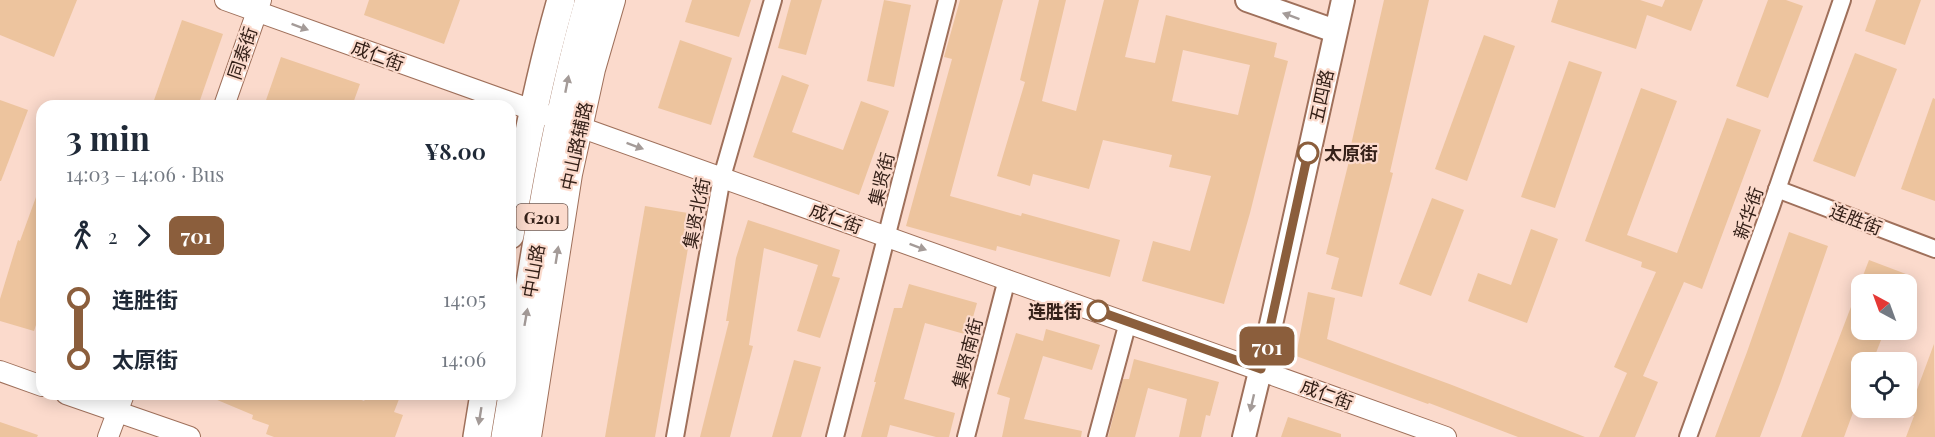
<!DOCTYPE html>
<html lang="en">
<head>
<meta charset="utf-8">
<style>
  body { margin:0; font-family:"Playfair Display","Noto Sans SC",serif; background:#f2f2f3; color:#1f2937; height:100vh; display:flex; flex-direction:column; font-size:22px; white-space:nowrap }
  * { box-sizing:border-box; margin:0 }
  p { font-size:20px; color:#747a83 }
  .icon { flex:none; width:33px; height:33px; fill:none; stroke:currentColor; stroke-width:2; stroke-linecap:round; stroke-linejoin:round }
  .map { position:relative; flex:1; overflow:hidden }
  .sheet { position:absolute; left:36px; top:100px; width:480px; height:300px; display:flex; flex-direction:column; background:#fff; border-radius:18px; box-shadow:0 3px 15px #0003 }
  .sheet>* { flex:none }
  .badge { padding:0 12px; border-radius:9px; font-size:21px; line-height:39px }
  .needle { width:39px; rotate:319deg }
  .fabs { position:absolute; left:1851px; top:274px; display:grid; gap:12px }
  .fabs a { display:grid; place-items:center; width:66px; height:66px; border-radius:12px; background:#fff; box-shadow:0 3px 15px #0003; font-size:30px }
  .map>.badge { position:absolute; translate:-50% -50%; box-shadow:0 0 0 3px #fff }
  .legs { display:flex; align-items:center; gap:9px; height:66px; padding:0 30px; font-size:20px }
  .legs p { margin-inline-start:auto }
  .summary { display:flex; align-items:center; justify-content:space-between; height:102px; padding:0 30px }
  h1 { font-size:33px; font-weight:700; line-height:45px }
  ul { padding:0 30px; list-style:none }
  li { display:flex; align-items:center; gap:21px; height:60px; font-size:22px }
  li i { display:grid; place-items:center; width:9px; height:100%; margin:0 8px; background:currentColor }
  li i::after { content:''; width:15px; height:15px; margin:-8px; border:4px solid; border-radius:50%; background:#fff }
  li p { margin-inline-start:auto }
  li:first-child i { background:linear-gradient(#0000 50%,currentColor 0) }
  li:last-child i { background:linear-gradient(currentColor 50%,#0000 0) }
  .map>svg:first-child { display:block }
  .building { fill:#edc49e; fill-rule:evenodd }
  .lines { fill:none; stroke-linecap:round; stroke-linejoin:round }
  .minor-casing { stroke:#9f705b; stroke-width:20 }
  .tertiary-casing { stroke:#9f705b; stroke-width:22 }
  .secondary-casing { stroke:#9f705b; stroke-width:26 }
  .primary-casing { stroke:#9f705b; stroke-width:28 }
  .trunk-casing { stroke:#9f705b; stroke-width:30 }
  .minor { stroke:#fff; stroke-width:16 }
  .tertiary { stroke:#fff; stroke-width:20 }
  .secondary { stroke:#fff; stroke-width:22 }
  .primary { stroke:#fff; stroke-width:26 }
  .trunk { stroke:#fff; stroke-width:27 }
  .oneway { fill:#a49b98 }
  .line-1-casing { stroke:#fff; stroke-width:14 }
  .line-1 { stroke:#8b5e3c; stroke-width:9 }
  .stop-1-dot { fill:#fff; stroke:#8b5e3c; stroke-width:3 }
  .labels { text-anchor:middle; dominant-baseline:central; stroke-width:4.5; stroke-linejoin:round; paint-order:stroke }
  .shield { fill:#fbdacc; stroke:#70584f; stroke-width:1.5 }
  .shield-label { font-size:16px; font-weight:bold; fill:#352119 }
  .street-label { font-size:18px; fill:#352119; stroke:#fbdacc }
  .stop-label { font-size:18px; font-weight:bold; fill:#352119; stroke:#fbdacc; text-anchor:start }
</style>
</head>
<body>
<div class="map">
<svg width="1935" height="437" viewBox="0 0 1935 437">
  <rect width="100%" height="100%" fill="#fbdacc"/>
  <g class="building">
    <polygon points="0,0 77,0 54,57 0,35"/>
    <polygon points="369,0 460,0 444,44 364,15"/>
    <polygon points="692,0 751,0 739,37 685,22"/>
    <polygon points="791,0 822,0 806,55 778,48"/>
    <polygon points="884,0 911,5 894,87 867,81"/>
    <polygon points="960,0 1003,0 950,196 1021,216 1022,213 1120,240 1110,277 997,246 996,251 906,226 952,59 944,57"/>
    <path d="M1039,0h27l-24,101 34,10 28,-111h35l-14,57 30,6 11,-48 111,28 -3,14 14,4 -38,152 -26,91 -82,-23 11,-40 37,10 21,-75 -42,-9 3,-12 -69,-15 -14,49 -56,-15 -3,12 -33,-10 28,-94 -5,-2zM1183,50l67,15 -12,50 -66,-14z"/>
    <polygon points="1384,0 1429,0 1390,172 1393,173 1362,297 1331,289 1339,258 1326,254 1353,145 1351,145"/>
    <polygon points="1558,0 1640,0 1662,7 1665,0 1703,0 1691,31 1647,15 1636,49 1551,22"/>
    <polygon points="1768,0 1786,0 1803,6 1768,98 1736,86"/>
    <polygon points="1876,0 1921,0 1905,45 1865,31"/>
    <polygon points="182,20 223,34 198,106 152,106"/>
    <polygon points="1484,35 1515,46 1467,181 1435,169"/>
    <polygon points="680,40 732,58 711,125 658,108"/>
    <polygon points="1855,53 1897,69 1855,177 1813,161"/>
    <polygon points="281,57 360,84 352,106 311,106 300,103 299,106 264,106"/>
    <polygon points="1569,61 1602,72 1555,208 1521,197"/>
    <polygon points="782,75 809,85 792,132 843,150 861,101 889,111 859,195 753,157"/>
    <polygon points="1641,88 1677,101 1627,235 1677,253 1727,118 1761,130 1702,289 1684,282 1643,376 1658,382 1635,437 1599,437 1627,373 1614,367 1656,272 1641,267 1642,262 1585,241"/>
    <polygon points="1933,98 1935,99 1935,201 1901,189"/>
    <polygon points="0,100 28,110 1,181 0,181"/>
    <polygon points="40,186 42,186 42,307 34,331 0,321 0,299 18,240 20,241"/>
    <polygon points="1432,198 1464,210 1431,296 1399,284"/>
    <polygon points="645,206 694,214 655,437 605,437"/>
    <polygon points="748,220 840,250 832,276 840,278 820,338 797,331 818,265 764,248 749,345 753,346 730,437 700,437 729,321 726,321 736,258"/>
    <polygon points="1531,229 1558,239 1527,323 1468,301 1478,273 1511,285"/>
    <polygon points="1789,232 1828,246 1780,384 1760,437 1715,437 1747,352"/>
    <polygon points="1869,260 1906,274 1902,285 1862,285 1862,330 1885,330 1872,363 1862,363 1862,388 1844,437 1801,437"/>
    <polygon points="909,284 977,303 968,335 925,323 904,399 955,413 949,437 936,437 890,425 887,437 861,437 876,382 874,382 894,308 902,308"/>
    <polygon points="1308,292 1335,298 1327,339 1452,385 1585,437 1518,437 1429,403 1428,404 1296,356"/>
    <polygon points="1046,329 1100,345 1092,370 1043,356 1024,419 1082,431 1081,437 1002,437 1010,398 997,394 1016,333 1043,341"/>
    <polygon points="1934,344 1935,437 1906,437 1914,416 1908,414"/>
    <polygon points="1134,359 1219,382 1210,416 1206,415 1201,437 1179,437 1187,399 1148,388 1135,437 1108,437 1123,379 1129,379"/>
    <polygon points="794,360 821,367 801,437 772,437"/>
    <polygon points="203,394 346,394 364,401 369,394 401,394 394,412 403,415 395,437 274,437 266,434 269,425 252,419 253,415"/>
    <polygon points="1288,417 1341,434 1341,437 1281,437"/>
    <polygon points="0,422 38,435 37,437 0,437"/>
  </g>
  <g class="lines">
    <defs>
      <g id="minor">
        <polyline points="1777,189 1935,249"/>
        <polyline points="675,437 722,177 773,0"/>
        <polyline points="835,437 947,0"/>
        <polyline points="966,437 1007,279"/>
        <polyline points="1097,437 1128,322"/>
        <polyline points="1688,437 1771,207 1842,0"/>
      </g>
      <g id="tertiary">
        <polyline points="225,0 1446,437"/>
        <polyline points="224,106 261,0"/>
        <polyline points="0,371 42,386"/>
        <polyline points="66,394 190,437"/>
        <polyline points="108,437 124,394"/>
      </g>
      <g id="secondary">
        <polyline points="1247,0 1335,31"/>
        <polyline points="1244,437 1266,347 1343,0"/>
      </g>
      <polyline id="primary" points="528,437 569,174 592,69 612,0"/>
      <g id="trunk">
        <path d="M510,235c13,-79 29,-158 51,-235"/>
        <polyline points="477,437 484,394"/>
        <path d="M505,437c25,-146 43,-295 84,-437"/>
      </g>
    </defs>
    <use href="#minor" class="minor-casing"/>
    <use href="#tertiary" class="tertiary-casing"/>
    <use href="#secondary" class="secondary-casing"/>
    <use href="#primary" class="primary-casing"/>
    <use href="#trunk" class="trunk-casing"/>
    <use href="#minor" class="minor"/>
    <use href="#tertiary" class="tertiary"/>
    <use href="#secondary" class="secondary"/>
    <use href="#primary" class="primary"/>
    <use href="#trunk" class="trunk"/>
  </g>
  <defs><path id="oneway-solid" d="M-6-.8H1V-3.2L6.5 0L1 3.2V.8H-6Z" transform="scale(1.5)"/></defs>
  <g class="oneway">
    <use href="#oneway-solid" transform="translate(1291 16) rotate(-160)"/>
    <use href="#oneway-solid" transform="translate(300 27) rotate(20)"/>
    <use href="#oneway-solid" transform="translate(567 84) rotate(-79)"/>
    <use href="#oneway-solid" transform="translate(635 146) rotate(20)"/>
    <use href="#oneway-solid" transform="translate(918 247) rotate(20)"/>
    <use href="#oneway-solid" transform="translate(557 255) rotate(-81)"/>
    <use href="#oneway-solid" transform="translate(526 317) rotate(-80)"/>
    <use href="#oneway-solid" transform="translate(1252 403) rotate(103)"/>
    <use href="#oneway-solid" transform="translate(480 416) rotate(99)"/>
  </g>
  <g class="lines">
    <defs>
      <polyline id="line-1" points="1098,311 1261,369 1308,153"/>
    </defs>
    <use href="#line-1" class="line-1-casing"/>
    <use href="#line-1" class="line-1"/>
  </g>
  <g class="stop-1-dot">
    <circle cx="1308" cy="153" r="10"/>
    <circle cx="1098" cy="311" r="10"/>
  </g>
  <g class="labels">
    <rect class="shield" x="516.5" y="204" width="51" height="26" rx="4.5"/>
    <g class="shield-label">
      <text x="542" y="217">G201</text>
    </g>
    <g class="street-label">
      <text transform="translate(242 53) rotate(-71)">同泰街</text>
      <text transform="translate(378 55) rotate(20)">成仁街</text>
      <text transform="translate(1321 96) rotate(-78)">五四路</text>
      <text transform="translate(576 146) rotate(-78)">中山路辅路</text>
      <text transform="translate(881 179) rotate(-76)">集贤街</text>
      <text transform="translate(696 213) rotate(-79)">集贤北街</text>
      <text transform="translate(1748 213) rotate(-71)">新华街</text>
      <text transform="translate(836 218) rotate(20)">成仁街</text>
      <text transform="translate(1856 219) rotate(21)">连胜街</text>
      <text transform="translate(533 271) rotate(-80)">中山路</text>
      <text transform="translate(967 353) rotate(-76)">集贤南街</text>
      <text transform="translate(1327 394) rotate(20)">成仁街</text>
    </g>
    <g class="stop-label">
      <text x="1324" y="153">太原街</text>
      <text x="1082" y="311" text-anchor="end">连胜街</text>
    </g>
  </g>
</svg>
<div class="fabs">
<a><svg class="needle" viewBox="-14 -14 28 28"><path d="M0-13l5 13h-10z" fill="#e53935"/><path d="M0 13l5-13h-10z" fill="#747a83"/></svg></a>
<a><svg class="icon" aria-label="locate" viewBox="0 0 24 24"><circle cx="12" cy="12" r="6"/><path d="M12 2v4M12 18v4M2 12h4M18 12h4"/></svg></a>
</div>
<b class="badge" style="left:1267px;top:346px;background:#8b5e3c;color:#fff">701</b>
<section class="sheet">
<div class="summary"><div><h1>3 min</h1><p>14:03 – 14:06 · Bus</p></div><b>¥8.00</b></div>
<div class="legs"><svg class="icon" aria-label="walk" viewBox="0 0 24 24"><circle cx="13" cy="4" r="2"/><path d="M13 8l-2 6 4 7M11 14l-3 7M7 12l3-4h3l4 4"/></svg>2<svg class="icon" aria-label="forward" viewBox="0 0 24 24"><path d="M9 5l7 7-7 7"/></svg><b class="badge" style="background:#8b5e3c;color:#fff">701</b></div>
<ul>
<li><i style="color:#8b5e3c"></i><b>连胜街</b><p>14:05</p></li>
<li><i style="color:#8b5e3c"></i><b>太原街</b><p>14:06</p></li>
</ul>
</section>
</div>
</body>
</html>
